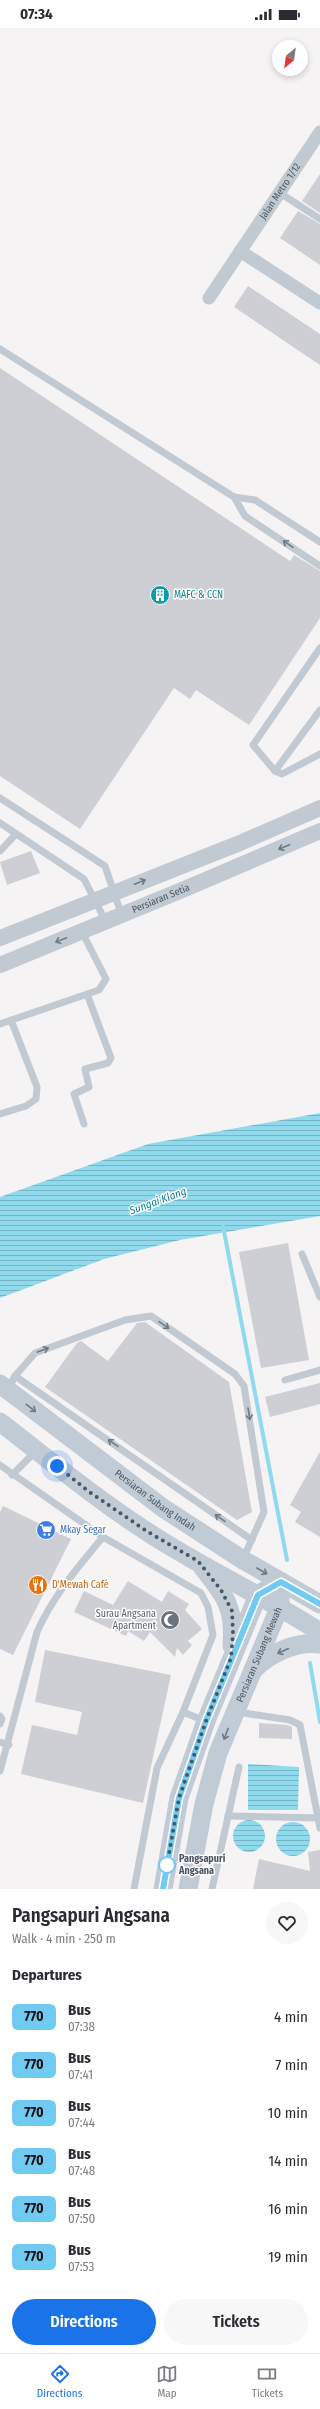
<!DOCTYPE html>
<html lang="en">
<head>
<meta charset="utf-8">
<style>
  body { margin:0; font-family:"Fira Sans Condensed",sans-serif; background:#f7f7f7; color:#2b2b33; height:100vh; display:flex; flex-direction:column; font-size:15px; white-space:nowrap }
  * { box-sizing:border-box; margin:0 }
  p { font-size:13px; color:#7c7c81 }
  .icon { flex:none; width:22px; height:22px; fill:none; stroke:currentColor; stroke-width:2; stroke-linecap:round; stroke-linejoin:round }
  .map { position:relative; height:1861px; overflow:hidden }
  .details { display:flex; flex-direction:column; background:#fff; flex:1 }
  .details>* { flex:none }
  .badge { padding:0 8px; border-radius:6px; font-size:14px; line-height:26px }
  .needle { width:26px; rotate:209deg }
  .buttons { position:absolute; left:272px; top:12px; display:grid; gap:8px }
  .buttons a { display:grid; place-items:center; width:36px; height:36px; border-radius:50%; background:#fff; box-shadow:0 2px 6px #0003; font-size:20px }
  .you { position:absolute; width:20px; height:20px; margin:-10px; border:3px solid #fff; border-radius:50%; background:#1a73e8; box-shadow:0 0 0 6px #1a73e833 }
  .map>.badge { position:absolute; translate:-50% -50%; box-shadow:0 0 0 2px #fff }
  h2 { padding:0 12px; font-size:15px; line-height:36px }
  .round { display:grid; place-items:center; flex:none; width:42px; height:42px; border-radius:21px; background:#f7f7f7 }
  .headline { display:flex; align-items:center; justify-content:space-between; height:68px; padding:0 12px }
  h1 { font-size:19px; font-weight:600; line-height:30px }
  .action { display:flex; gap:8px; margin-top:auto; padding:8px 12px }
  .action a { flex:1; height:46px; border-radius:24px; background:#1a73e8; color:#fff; font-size:16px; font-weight:600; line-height:46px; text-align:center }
  .action a+a { background:#f7f7f7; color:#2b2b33 }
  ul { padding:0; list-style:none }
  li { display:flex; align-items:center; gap:12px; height:48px; padding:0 12px }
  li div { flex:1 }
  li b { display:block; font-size:15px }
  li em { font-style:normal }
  li .badge { min-width:44px; font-weight:700; text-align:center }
  .status { display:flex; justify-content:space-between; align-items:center; height:28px; padding:0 20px; background:#fff; direction:ltr }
  .status svg { height:11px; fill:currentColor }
  .tabs { display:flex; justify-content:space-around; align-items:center; height:56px; border-top:1px solid #e1e1e2; background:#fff; font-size:11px; color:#7c7c81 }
  .tabs a { display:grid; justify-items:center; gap:2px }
  .tabs .active { color:#1a73e8 }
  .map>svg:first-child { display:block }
  .water { fill:url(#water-rules) }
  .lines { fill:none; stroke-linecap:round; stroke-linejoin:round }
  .stream { stroke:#90daee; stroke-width:4 }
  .building { fill:#cdcfd5 }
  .service { stroke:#c1cad2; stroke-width:7 }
  .minor { stroke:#c1cad2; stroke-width:13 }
  .tertiary { stroke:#c1cad2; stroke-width:16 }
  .secondary { stroke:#c1cbd6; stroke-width:19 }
  .oneway { stroke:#6e7983 }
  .oneway2 { stroke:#6e7984 }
  .line-casing { stroke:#fff; stroke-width:9 }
  .line { stroke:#71caf2; stroke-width:6 }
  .walk { stroke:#4a5661; stroke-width:4; stroke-dasharray:0 7.2 }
  .stop-dot { fill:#fff; stroke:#71caf2; stroke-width:2 }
  .labels { text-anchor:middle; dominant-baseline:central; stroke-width:3; stroke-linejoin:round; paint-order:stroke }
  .street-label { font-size:10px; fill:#4a5661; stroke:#fff }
  .culture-label { font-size:10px; fill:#0d838f; stroke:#fff; text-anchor:start }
  .shop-label { font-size:10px; fill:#366cbe; stroke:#fff; text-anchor:start }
  .food-label { font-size:10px; fill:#c56008; stroke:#fff; text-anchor:start }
  .worship-label { font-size:10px; fill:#5b616d; stroke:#fff; text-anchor:end }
  .stop-label { font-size:10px; font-weight:bold; fill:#4a5661; stroke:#fff; text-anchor:start }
  .water-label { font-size:11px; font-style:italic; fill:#0c7c9b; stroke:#fff }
</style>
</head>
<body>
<div class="status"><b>07:34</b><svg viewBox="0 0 49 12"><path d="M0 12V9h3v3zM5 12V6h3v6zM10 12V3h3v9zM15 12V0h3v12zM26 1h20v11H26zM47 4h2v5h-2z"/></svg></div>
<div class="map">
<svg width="320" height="1861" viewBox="0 0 320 1861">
  <defs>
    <pattern id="water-rules" width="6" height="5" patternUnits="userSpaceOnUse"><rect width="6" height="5" fill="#90daee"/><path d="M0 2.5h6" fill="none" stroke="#78b4c4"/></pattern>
  </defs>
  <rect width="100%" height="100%" fill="#f5f3f3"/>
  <g class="water">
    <polygon points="320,1085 320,1188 180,1212 104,1231 0,1270 0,1169 148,1116"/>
    <polygon points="248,1736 299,1739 298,1782 248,1782"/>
    <circle cx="249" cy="1808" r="16"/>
    <circle cx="293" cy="1811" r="17"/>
  </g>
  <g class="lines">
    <g class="stream">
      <polyline points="223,1198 287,1532"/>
      <polyline points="310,1635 320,1694"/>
    </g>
  </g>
  <g class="building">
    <polygon points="320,146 320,185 302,173"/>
    <polygon points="298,183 320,196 320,237 280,210"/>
    <polygon points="248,258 320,306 320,337 234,279"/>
    <polygon points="0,340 290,533 294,527 320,543 320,590 249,697 196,662 190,671 174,660 80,801 0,748"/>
    <polygon points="31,823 40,845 7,857 0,834"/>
    <polygon points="288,1215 309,1332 261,1340 239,1224"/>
    <polygon points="145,1294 229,1354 252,1484 237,1492 45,1359 77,1315 81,1313 108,1333 137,1295"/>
    <polygon points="320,1355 320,1376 270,1389 265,1369"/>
    <polygon points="320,1424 320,1509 295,1494 301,1484 290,1477"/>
    <polygon points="3,1478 71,1511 13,1627 0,1621 0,1484"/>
    <polygon points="128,1553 162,1574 168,1563 189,1576 185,1582 202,1601 188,1613 192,1617 183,1627 177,1620 175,1629 150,1604 144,1613 128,1603 126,1608 74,1584 84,1563 113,1577"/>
    <polygon points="45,1622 171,1647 143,1775 21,1746 32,1697 77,1707 82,1684 35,1674"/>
    <polygon points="259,1695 288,1697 292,1699 292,1711 259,1710"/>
    <polygon points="320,1822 320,1861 253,1861 259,1831 310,1843 308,1824"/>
  </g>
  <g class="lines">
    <g class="service">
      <polyline points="280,165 320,191"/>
      <polyline points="0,321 234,469 255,472 320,514"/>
      <polyline points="234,469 245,488 320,538"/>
      <polyline points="320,620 253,717 275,743 282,746 320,726"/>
      <polyline points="275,743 320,682"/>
      <polyline points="0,770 105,838 122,888"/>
      <polyline points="0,795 84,851 106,894"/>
      <polyline points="0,823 16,806"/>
      <polyline points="0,996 99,962 106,951 82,904"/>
      <polyline points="0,1086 26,1078 36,1071 37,1059 11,992"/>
      <polyline points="84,1096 74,1066 89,1059 85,1041 108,1035 111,1030 87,966"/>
      <polyline points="302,1226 320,1269"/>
      <polyline points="15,1348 35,1325 125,1292 151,1288 235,1346 244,1358 264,1484 243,1531"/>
      <polyline points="285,1352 320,1342"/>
      <polyline points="8,1361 15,1348 252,1512"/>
      <polyline points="0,1437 103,1509 201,1565 208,1579 213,1607 183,1684 157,1740 134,1861"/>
      <polyline points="12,1447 36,1423"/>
      <polyline points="183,1684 205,1693"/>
      <polyline points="237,1684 290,1692 300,1697 320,1800"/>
      <polyline points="0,1688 2,1691 0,1696"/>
      <polyline points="0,1714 9,1717"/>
      <path d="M0,1743l37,-139c16,-36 41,-65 66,-95"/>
      <polyline points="228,1788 318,1790"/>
      <polyline points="212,1861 239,1739"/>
    </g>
    <g class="minor">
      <polyline points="240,223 320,275"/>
      <path id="s1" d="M209,270l111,-166"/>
    </g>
    <g class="tertiary">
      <polyline points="0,910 240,815 320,780"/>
      <path id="s2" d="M0,937l187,-77 133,-57"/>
    </g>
    <g class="secondary">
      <path id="s3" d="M0,1356l163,124 80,52 77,44"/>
      <path d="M0,1394c48,37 95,76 146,109 56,37 118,65 174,101"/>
      <path d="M203,1540c23,29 32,40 29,78"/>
      <path d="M253,1642c18,-17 42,-29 67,-26"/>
      <polyline points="163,1861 179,1770 206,1693 258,1567 269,1560"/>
      <path id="s4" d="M188,1861l16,-85 14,-51 62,-147v-13"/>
    </g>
  </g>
  <defs><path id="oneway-shaft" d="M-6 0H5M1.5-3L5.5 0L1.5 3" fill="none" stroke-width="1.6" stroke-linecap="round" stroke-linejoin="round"/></defs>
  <g class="oneway">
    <use href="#oneway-shaft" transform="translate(288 516) rotate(-146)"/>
    <use href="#oneway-shaft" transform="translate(284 819) rotate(157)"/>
    <use href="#oneway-shaft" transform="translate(140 854) rotate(-22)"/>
    <use href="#oneway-shaft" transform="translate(61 912) rotate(158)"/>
    <use href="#oneway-shaft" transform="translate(164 1297) rotate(35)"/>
    <use href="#oneway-shaft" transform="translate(43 1322) rotate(-20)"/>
    <use href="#oneway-shaft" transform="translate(249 1386) rotate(81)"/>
    <use href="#oneway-shaft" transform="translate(113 1415) rotate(-145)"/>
    <use href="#oneway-shaft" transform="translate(220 1490) rotate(-145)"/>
  </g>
  <g class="oneway2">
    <use href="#oneway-shaft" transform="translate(31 1380) rotate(38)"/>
    <use href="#oneway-shaft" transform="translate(262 1543) rotate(30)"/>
    <use href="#oneway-shaft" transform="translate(283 1623) rotate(156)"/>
    <use href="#oneway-shaft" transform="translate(226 1706) rotate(111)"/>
  </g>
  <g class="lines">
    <defs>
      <polyline id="line" points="163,1861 179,1770 206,1693 258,1567 281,1554 320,1576"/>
    </defs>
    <use href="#line" class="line-casing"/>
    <use href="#line" class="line"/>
    <polyline class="walk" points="57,1438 88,1463 148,1504 198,1533 221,1562 232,1583 233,1605 231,1630 206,1693 179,1770 167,1837"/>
  </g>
  <defs>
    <symbol id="building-disc" viewBox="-11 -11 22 22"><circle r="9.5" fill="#0f9aa8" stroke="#fff"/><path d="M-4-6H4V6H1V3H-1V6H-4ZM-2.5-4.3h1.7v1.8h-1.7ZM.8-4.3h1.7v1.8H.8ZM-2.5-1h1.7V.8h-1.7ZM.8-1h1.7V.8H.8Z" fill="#fff"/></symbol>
    <symbol id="supermarket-disc" viewBox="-11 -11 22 22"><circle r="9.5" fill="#3f7fe0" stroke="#fff"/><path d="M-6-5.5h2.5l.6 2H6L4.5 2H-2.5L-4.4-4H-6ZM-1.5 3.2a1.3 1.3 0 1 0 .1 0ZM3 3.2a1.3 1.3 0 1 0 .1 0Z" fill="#fff"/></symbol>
    <symbol id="restaurant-disc" viewBox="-11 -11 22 22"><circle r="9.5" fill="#e8710a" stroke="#fff"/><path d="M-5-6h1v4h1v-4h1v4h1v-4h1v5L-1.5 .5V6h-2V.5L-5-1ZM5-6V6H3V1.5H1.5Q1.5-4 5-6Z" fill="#fff"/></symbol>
    <symbol id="mosque-disc" viewBox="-11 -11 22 22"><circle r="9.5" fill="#6b7280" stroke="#fff"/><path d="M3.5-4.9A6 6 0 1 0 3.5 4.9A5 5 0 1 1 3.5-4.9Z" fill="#fff"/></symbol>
  </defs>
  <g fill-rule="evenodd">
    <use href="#building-disc" x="149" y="556" width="22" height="22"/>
    <use href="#supermarket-disc" x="35" y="1491" width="22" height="22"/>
    <use href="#restaurant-disc" x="27" y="1546" width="22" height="22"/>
    <use href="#mosque-disc" x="159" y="1581" width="22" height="22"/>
  </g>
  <circle class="stop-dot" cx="167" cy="1837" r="8"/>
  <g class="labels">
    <g class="street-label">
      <text stroke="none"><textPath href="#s1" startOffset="128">Jalan Metro 1/12</textPath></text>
      <text stroke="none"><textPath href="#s2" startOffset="174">Persiaran Setia</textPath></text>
      <text stroke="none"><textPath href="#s3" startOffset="194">Persiaran Subang Indah</textPath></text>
      <text stroke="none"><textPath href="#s4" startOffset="246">Persiaran Subang Mewah</textPath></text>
    </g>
    <g class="culture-label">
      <text x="174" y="567">MAFC &amp; CCN</text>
    </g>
    <g class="shop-label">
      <text x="60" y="1502">Mkay Segar</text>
    </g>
    <g class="food-label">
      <text x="52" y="1557">D'Mewah Café</text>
    </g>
    <g class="worship-label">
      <text x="156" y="1586">Surau Angsana<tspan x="156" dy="12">Apartment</tspan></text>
    </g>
    <g class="stop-label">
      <text x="179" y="1831">Pangsapuri<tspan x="179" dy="12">Angsana</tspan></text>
    </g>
    <g class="water-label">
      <text transform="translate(158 1173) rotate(-20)">Sungai Klang</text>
    </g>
  </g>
</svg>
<div class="buttons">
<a><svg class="needle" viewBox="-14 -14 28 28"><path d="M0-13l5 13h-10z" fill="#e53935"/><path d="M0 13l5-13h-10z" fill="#7c7c81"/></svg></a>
</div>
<div class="you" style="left:57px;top:1438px"></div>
</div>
<section class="details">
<div class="headline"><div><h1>Pangsapuri Angsana</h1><p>Walk · 4 min · 250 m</p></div><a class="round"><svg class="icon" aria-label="heart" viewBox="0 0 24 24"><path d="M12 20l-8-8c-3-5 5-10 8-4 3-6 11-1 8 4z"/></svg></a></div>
<h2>Departures</h2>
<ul>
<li><span class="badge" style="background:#71caf2;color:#111">770</span><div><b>Bus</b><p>07:38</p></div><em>4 min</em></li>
<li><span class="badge" style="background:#71caf2;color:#111">770</span><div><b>Bus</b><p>07:41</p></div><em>7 min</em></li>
<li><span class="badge" style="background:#71caf2;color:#111">770</span><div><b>Bus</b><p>07:44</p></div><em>10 min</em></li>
<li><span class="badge" style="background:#71caf2;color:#111">770</span><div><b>Bus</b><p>07:48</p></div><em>14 min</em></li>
<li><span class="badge" style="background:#71caf2;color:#111">770</span><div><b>Bus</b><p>07:50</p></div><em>16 min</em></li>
<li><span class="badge" style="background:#71caf2;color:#111">770</span><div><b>Bus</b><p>07:53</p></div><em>19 min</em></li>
</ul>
<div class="action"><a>Directions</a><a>Tickets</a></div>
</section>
<nav class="tabs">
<a class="active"><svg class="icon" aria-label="directions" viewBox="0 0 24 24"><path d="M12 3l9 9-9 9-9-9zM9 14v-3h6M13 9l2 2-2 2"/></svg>Directions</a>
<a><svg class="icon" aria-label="map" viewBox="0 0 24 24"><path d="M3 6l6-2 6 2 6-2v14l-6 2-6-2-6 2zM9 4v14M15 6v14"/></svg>Map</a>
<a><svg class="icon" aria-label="tickets" viewBox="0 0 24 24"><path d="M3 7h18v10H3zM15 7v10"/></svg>Tickets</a>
</nav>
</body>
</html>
